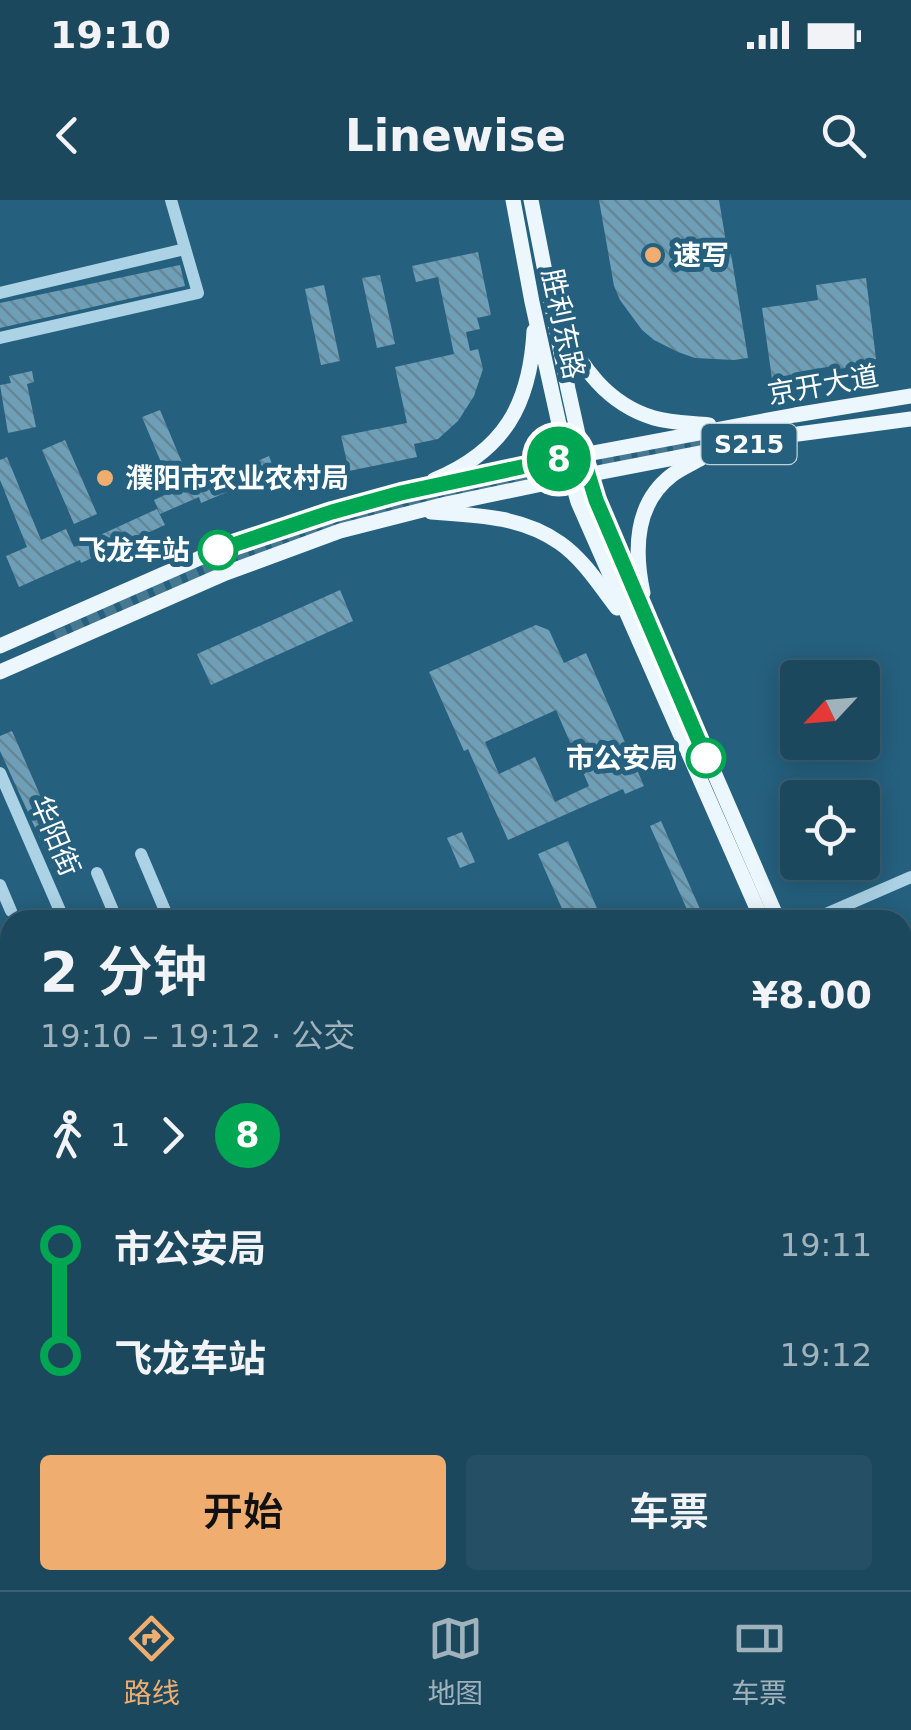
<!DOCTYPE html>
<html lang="zh">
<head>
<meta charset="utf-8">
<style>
  body { margin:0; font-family:"DejaVu Sans","Noto Sans SC",sans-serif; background:#254f64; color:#f1f3f6; height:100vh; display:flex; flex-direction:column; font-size:38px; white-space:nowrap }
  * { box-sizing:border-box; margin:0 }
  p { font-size:32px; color:#a0b2bc }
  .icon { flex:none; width:55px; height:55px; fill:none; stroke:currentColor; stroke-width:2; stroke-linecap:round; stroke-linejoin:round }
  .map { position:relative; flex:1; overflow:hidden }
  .details { position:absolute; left:0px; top:710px; width:912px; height:680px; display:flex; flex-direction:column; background:#1c485e; border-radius:30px 30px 0 0; box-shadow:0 5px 25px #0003,0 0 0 2px #3a6073 }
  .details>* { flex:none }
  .badge { padding:0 20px; border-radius:32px; font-size:35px; line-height:65px }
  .needle { width:65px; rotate:244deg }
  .fabs { position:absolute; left:780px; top:460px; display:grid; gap:20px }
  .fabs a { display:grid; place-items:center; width:100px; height:100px; border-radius:10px; background:#1c485e; box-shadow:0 5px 25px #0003,0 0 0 2px #3a6073; font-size:50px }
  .map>.badge { position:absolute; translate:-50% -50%; box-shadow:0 0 0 5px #fff }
  .legs { display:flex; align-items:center; gap:15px; height:110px; padding:0 40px; font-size:32px }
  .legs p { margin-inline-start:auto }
  .headline { display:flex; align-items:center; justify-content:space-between; height:170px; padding:0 40px }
  h1 { font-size:55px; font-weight:600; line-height:75px }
  .button { display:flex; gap:20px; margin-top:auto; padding:20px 40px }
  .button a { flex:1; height:115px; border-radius:10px; background:#efad6f; color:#111; font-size:40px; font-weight:600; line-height:115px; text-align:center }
  .button a+a { background:#254f64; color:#f1f3f6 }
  ul { padding:0 40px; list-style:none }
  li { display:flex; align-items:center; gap:35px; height:110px; font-size:38px }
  li i { display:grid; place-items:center; width:15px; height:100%; margin:0 12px; background:currentColor }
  li i::after { content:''; width:25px; height:25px; margin:-12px; border:8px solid; border-radius:50%; background:#1c485e }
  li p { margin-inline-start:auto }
  li:first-child i { background:linear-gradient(#0000 50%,currentColor 0) }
  li:last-child i { background:linear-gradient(currentColor 50%,#0000 0) }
  .status { display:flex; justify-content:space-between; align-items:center; height:70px; padding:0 50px; background:#1c485e; direction:ltr }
  .status svg { height:28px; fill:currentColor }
  header { display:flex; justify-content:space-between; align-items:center; height:130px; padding:0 40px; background:#1c485e; font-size:45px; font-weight:600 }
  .dock { display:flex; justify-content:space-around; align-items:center; height:140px; border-top:2px solid #3a6073; background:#1c485e; font-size:28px; color:#a0b2bc }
  .dock a { display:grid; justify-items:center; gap:5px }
  .dock .on { color:#efad6f }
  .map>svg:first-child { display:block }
  .building { fill:url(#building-back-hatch); fill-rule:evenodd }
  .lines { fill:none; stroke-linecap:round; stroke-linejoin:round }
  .minor-tunnel { stroke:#467891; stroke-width:12; stroke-dasharray:12 6; stroke-linecap:butt }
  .minor { stroke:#abd2e5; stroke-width:12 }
  .major { stroke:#ebf6fd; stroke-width:15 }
  .line-1-casing { stroke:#fff; stroke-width:22 }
  .line-1 { stroke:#00a651; stroke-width:15 }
  .poi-dot { fill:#efad6f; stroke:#25607e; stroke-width:4 }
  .stop-1-dot { fill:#fff; stroke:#00a651; stroke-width:5 }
  .labels { text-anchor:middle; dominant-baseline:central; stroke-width:10; stroke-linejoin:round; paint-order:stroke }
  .shield { fill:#25607e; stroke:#becfd8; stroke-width:2.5 }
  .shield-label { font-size:25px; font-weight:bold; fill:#fff }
  .poi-label { font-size:28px; font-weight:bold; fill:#fff; stroke:#25607e; text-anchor:start }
  .street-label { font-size:28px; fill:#fff; stroke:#25607e }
  .stop-label { font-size:28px; font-weight:bold; fill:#fff; stroke:#25607e; text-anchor:end }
</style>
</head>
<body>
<div class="status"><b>19:10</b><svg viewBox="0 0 49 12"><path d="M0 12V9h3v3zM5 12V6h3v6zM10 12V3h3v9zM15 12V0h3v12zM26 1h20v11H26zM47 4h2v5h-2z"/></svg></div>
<header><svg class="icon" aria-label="back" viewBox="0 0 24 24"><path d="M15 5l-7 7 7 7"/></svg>Linewise<svg class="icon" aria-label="search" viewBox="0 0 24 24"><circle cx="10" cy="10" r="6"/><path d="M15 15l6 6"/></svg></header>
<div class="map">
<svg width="911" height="1390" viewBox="0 0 911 1390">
  <defs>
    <pattern id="building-back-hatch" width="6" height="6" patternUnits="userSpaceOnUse" patternTransform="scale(2.5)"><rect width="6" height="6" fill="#6e9fb6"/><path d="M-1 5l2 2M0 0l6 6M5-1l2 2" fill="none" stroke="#648696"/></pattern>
  </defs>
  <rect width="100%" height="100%" fill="#25607e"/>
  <g class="building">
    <polygon points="599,0 719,0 728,54 731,54 748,158 734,160 695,158 678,152 654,140 642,130 620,100 614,86"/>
    <polygon points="478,52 491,115 477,118 480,129 466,132 470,151 478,149 483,169 474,196 458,221 438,239 414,244 417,257 349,271 341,236 407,223 395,167 454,154 438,77 416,82 412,66"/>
    <polygon points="180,65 185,86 0,128 0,103"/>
    <polygon points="380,75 395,144 377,148 362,78"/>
    <polygon points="866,78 876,159 861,162 861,166 838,169 838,165 816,169 817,172 772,179 762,108 818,100 816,85"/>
    <polygon points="324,85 340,161 321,165 305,89"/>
    <polygon points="32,171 34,182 27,184 36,227 8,233 0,185 11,183 9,176"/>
    <polygon points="160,210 191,284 195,282 197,287 269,256 275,272 201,303 199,297 160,314 154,300 169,293 159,268 163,267 142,217"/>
    <polygon points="65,240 97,314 74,324 42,250"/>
    <polygon points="7,257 41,340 66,329 74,347 157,309 165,325 81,363 80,360 19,387 6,356 27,347 0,280 0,260"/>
    <polygon points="340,390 353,421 211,485 197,454"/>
    <path d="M536,425l13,5 15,33 22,-10 58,133 -19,8 -2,-5 -115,51 -40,-91 -4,2 -35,-79zM556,510l33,76 -34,16 -20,-45 -36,17 -14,-32z"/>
    <polygon points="12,531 51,620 59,617 83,666 58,678 0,551 0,536"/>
    <polygon points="661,621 700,709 689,714 650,626"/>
    <polygon points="462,632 475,662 460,668 447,638"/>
    <polygon points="568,641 602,720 567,720 538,654"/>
    <polygon points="10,851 10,918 0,923 0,856"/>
    <polygon points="227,1380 281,1380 259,1390 204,1390"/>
  </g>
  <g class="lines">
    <g class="minor-tunnel">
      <polyline points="579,272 587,299 646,438"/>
      <path d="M56,437c92,-44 184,-85 280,-115 75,-24 153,-36 230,-51 67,-13 133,-29 200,-43"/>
    </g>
    <g class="minor">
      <polyline points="0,93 185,49"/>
      <polyline points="0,138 198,93 171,0"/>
      <polyline points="0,573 64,720"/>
      <polyline points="141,654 169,720"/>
      <polyline points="97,673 117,720"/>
      <polyline points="0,685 11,711"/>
      <polyline points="812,720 911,677"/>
      <polyline points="902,1137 911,1133"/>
      <polyline points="0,1139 10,1162"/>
      <polyline points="103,1380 108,1390"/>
      <polyline points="473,1380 476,1390"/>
      <polyline points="754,1380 758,1390"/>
      <polyline points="322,1390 345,1380"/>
      <polyline points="706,1390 729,1380"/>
    </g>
    <g class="major">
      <polyline points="513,0 532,102 571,278 578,302 762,720"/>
      <polyline points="531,0 568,189 587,275 596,300 778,720"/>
      <path d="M561,125c20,42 46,79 93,93 17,5 37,5 55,7"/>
      <path d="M434,280c70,-29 96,-75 100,-149"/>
      <path d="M431,312c44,3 91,4 129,31 23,16 40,43 57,65"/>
      <path d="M643,393c-9,-42 -9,-89 29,-118 8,-6 19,-11 28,-16"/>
      <polyline points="0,446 218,350 364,303 566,258 795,215 911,196"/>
      <polyline points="0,472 226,373 340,331 446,304 571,278 798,234 911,219"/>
      <polyline points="902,1004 911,1024"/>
      <polyline points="902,1044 911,1063"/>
    </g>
  </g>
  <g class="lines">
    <defs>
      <polyline id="line-1" points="218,350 332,312 401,293 582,254 596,300 706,558"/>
    </defs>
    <use href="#line-1" class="line-1-casing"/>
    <use href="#line-1" class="line-1"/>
  </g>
  <g class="poi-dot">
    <circle cx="653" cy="55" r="10"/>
    <circle cx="105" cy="278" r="10"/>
  </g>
  <g class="stop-1-dot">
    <circle cx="218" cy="350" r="18"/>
    <circle cx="706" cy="558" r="18"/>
  </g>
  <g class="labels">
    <rect class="shield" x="701.5" y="224" width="95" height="40" rx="8"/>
    <g class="shield-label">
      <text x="749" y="244">S215</text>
    </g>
    <g class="poi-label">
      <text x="673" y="55">速写</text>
      <text x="125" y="278">濮阳市农业农村局</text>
    </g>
    <g class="street-label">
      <text transform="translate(563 124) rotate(78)">胜利东路</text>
      <text transform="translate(823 185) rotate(-10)">京开大道</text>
      <text transform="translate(55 636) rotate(67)">华阳街</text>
    </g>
    <g class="stop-label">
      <text x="190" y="350">飞龙车站</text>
      <text x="678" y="558">市公安局</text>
    </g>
  </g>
</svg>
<div class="fabs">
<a><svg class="needle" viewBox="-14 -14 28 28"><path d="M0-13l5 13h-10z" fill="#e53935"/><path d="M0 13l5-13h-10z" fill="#a0b2bc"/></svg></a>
<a><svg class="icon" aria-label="locate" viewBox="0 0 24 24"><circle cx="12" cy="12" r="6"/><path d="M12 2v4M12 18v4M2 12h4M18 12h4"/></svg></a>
</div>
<b class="badge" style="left:559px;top:259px;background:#00a651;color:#fff">8</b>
<section class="details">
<div class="headline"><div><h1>2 分钟</h1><p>19:10 – 19:12 · 公交</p></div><b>¥8.00</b></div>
<div class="legs"><svg class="icon" aria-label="walk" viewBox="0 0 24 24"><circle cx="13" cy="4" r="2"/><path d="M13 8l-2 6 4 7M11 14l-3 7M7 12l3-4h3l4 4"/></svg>1<svg class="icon" aria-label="forward" viewBox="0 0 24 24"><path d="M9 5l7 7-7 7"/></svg><b class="badge" style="background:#00a651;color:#fff">8</b></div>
<ul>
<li><i style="color:#00a651"></i><b>市公安局</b><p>19:11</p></li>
<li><i style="color:#00a651"></i><b>飞龙车站</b><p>19:12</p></li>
</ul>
<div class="button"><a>开始</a><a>车票</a></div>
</section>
</div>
<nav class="dock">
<a class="on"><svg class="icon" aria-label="directions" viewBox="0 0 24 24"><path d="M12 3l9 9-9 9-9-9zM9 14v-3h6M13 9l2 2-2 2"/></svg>路线</a>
<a><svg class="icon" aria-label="map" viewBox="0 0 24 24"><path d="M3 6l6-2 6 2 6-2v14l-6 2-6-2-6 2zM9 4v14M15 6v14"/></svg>地图</a>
<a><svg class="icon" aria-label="tickets" viewBox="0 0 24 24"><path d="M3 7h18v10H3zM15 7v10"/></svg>车票</a>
</nav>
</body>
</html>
